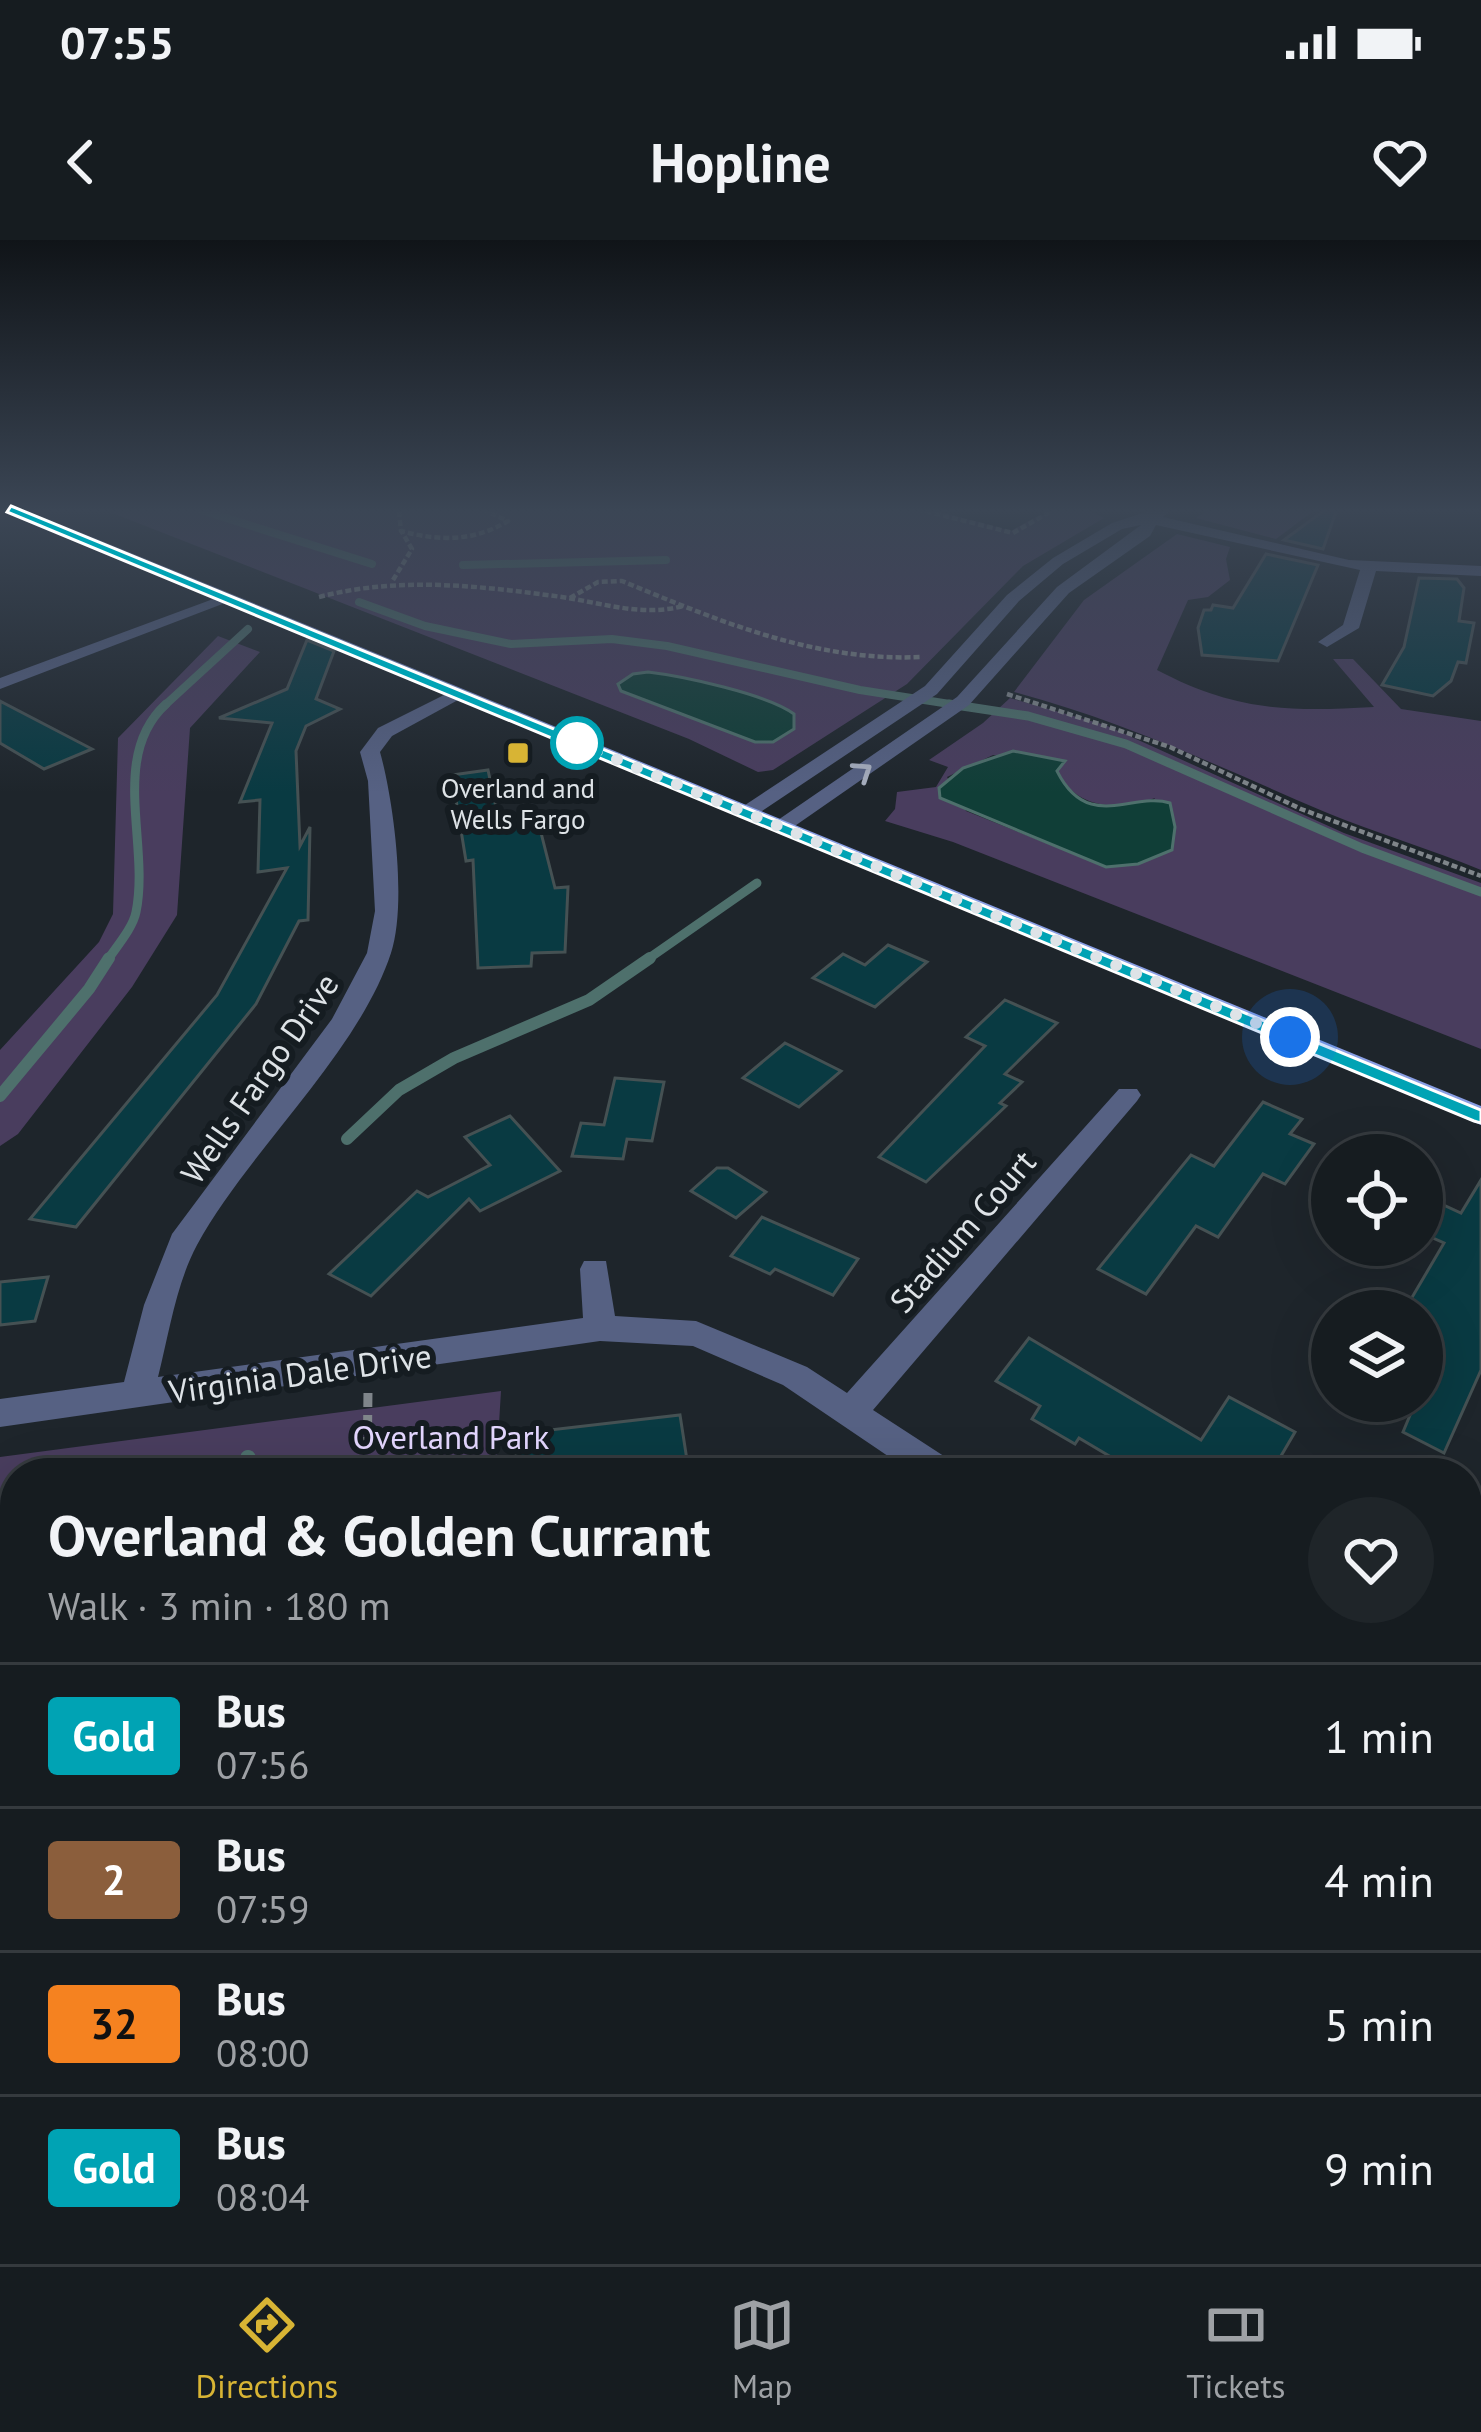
<!DOCTYPE html>
<html lang="en">
<head>
<meta charset="utf-8">
<style>
  body { margin:0; font-family:"PT Sans",sans-serif; background:#1f2529; color:#f1f3f6; height:100vh; display:flex; flex-direction:column; font-size:45px; white-space:nowrap }
  * { box-sizing:border-box; margin:0 }
  p { font-size:39px; color:#9ea1a5 }
  .icon { flex:none; width:66px; height:66px; fill:none; stroke:currentColor; stroke-width:2; stroke-linecap:round; stroke-linejoin:round }
  .map { position:relative; flex:1; overflow:hidden }
  .side { position:absolute; left:0px; top:1218px; width:1482px; height:807px; display:flex; flex-direction:column; background:#161c20; border-radius:48px 48px 0 0; box-shadow:0 12px 48px #0002,0 0 0 3px #353a3e }
  .side>* { flex:none }
  .badge { padding:0 24px; border-radius:9px; font-size:42px; line-height:78px }
  .fabs { position:absolute; left:1311px; top:894px; display:grid; gap:24px }
  .fabs a { display:grid; place-items:center; width:132px; height:132px; border-radius:50%; background:#161c20; box-shadow:0 12px 48px #0002,0 0 0 3px #353a3e; font-size:60px }
  .you { position:absolute; width:60px; height:60px; margin:-30px; border:9px solid #fff; border-radius:50%; background:#1a73e8; box-shadow:0 0 0 18px #1a73e833 }
  .map>.badge { position:absolute; translate:-50% -50%; box-shadow:0 0 0 6px #fff }
  .round { display:grid; place-items:center; flex:none; width:126px; height:126px; border-radius:63px; background:#1f2529 }
  .head { display:flex; align-items:center; justify-content:space-between; height:204px; padding:0 48px }
  h1 { font-size:57px; font-weight:600; line-height:90px }
  ul { padding:0; list-style:none }
  li { display:flex; align-items:center; gap:36px; height:144px; padding:0 48px; border-top:3px solid #353a3e }
  li div { flex:1 }
  li b { display:block; font-size:45px }
  li em { font-style:normal }
  li .badge { min-width:132px; font-weight:700; text-align:center }
  .status { display:flex; justify-content:space-between; align-items:center; height:84px; padding:0 60px; background:#161c20; direction:ltr }
  .status svg { height:33px; fill:currentColor }
  header { display:flex; justify-content:space-between; align-items:center; height:156px; padding:0 48px; background:#161c20; font-size:54px; font-weight:600 }
  .tab-bar { display:flex; justify-content:space-around; align-items:center; height:168px; border-top:3px solid #353a3e; background:#161c20; font-size:33px; color:#9ea1a5 }
  .tab-bar a { display:grid; justify-items:center; gap:6px }
  .tab-bar .selected { color:#d8b434 }
  .map>svg:first-child { display:block }
  .green { fill:#493d5e; fill-rule:evenodd }
  .water { fill:#103e37; stroke:#4e706c; stroke-width:3 }
  .lines { fill:none; stroke-linecap:round; stroke-linejoin:round }
  .stream-far4 { stroke:#4e706c; stroke-width:8 }
  .stream-far3 { stroke:#4e706c; stroke-width:9 }
  .stream-far2 { stroke:#4e706c; stroke-width:12 }
  .stream-far1 { stroke:#4e706c; stroke-width:16 }
  .stream { stroke:#4e706c; stroke-width:21 }
  .building { fill:#093a42; stroke:#455153; stroke-width:3 }
  .path-far2 { stroke:#7f858a; stroke-width:4.5; stroke-dasharray:6 3; stroke-linecap:butt }
  .path-far1 { stroke:#7f858a; stroke-width:9; stroke-dasharray:14 8; stroke-linecap:butt }
  .path { stroke:#7f858a; stroke-width:12; stroke-dasharray:18 9; stroke-linecap:butt }
  .minor { fill:#566183; fill-rule:evenodd }
  .major { fill:#889ee3; fill-rule:evenodd }
  .oneway { stroke:#a8afbf }
  .line { fill:#00a3b4; stroke:#fff; stroke-width:3 }
  .walk { stroke:#dee3e7; stroke-width:12; stroke-dasharray:0 21.6 }
  .stop-dot { fill:#fff; stroke:#00a3b4; stroke-width:6 }
  .poi-dot { fill:#d8b434; stroke:#151c21; stroke-width:4.5 }
  .labels { text-anchor:middle; dominant-baseline:central; stroke-width:12; stroke-linejoin:round; paint-order:stroke }
  .far-poi-label { font-size:27px; fill:#dee3e7; stroke:#151c21 }
  .street-label { font-size:33px; fill:#dee3e7; stroke:#151c21 }
  .park-label { font-size:33px; fill:#e3d6fe; stroke:#151c21 }
</style>
</head>
<body>
<div class="status"><b>07:55</b><svg viewBox="0 0 49 12"><path d="M0 12V9h3v3zM5 12V6h3v6zM10 12V3h3v9zM15 12V0h3v12zM26 1h20v11H26zM47 4h2v5h-2z"/></svg></div>
<header><svg class="icon" aria-label="back" viewBox="0 0 24 24"><path d="M15 5l-7 7 7 7"/></svg>Hopline<svg class="icon" aria-label="heart" viewBox="0 0 24 24"><path d="M12 20l-8-8c-3-5 5-10 8-4 3-6 11-1 8 4z"/></svg></header>
<div class="map">
<svg width="1481" height="2024" viewBox="0 0 1481 2024">
  <rect width="100%" height="100%" fill="#1e252b"/>
  <g class="green">
    <path d="M102,269h828l81,22c30,-18 60,-33 93,-13l-81,48 -116,118 -134,86 -15,2 -69,-33zM648,432c44,5 108,20 146,42v15l-21,13h-19l-132,-51 11,-17z"/>
    <polygon points="1209,269 1316,269 1276,299 1196,278"/>
    <path d="M1177,294l53,13 -4,12 4,21 -22,17 -20,3 -31,70c78,41 131,42 217,37l-41,-48h20l48,50 80,12v149c-51,-21 -105,-37 -156,-58 -105,-45 -199,-90 -311,-120l70,-92z"/>
    <polygon points="218,396 260,412 190,488 177,675 132,747 18,894 0,906 0,810 99,702 113,674 118,498"/>
    <path d="M1010,458l95,27 239,108 137,50v166l-528,-207 -68,-21 10,-12 2,-17 39,-5 12,-20 -19,-7 54,-37zM993,515l71,7 -7,9c20,39 61,40 98,27l-49,69 -140,-56 -19,-34z"/>
    <polygon points="501,1151 496,1233 15,1233 15,2010 898,2010 896,2024 0,2024 0,1217"/>
  </g>
  <g class="water">
    <path d="M648,432c34,4 119,22 146,42v15l-21,13h-18l-134,-51 -3,-7 15,-10z"/>
    <path d="M1013,511l52,10 -8,10c31,62 76,20 113,32l5,24 -3,23 -34,14 -32,3 -166,-69 -1,-10 24,-20z"/>
  </g>
  <g class="lines">
    <g class="stream-far4">
      <polyline points="198,269 372,324"/>
      <polyline points="463,325 666,320"/>
      <polyline points="359,362 425,386 511,404 612,399 667,406 860,450 969,467"/>
      <polyline points="163,467 248,389"/>
    </g>
    <g class="stream-far3">
      <polyline points="949,464 1028,476 1126,504 1362,608 1481,652"/>
      <path d="M107,721c9,-14 26,-33 29,-49 14,-68 -27,-156 30,-208"/>
      <polyline points="645,721 757,643"/>
    </g>
    <g class="stream-far2">
      <polyline points="0,856 89,749 109,718"/>
      <polyline points="347,899 399,850 454,818 589,760 650,718"/>
    </g>
    <polyline class="stream-far1" points="244,1233 248,1218"/>
    <polyline class="stream" points="0,1499 15,1488"/>
  </g>
  <g class="building">
    <polygon points="1326,269 1337,269 1323,309 1284,300"/>
    <polygon points="1266,314 1318,325 1278,421 1202,415 1198,388 1204,370 1211,370 1213,365 1233,368"/>
    <polygon points="1419,338 1457,339 1464,348 1459,381 1474,383 1466,423 1458,422 1451,441 1433,456 1382,445 1404,407"/>
    <polygon points="307,400 334,411 316,459 340,469 306,486 296,511 300,606 310,587 308,680 299,681 256,764 76,987 30,979 217,755 287,628 258,632 260,560 240,562 272,483 219,478 287,449"/>
    <polygon points="0,461 92,509 44,529 0,503"/>
    <polygon points="488,530 500,586 538,581 555,648 568,647 565,712 532,713 531,726 478,728 473,620 466,621 452,535"/>
    <polygon points="888,705 927,722 875,767 813,738 843,714 865,725"/>
    <polygon points="1005,760 1057,783 1005,834 1022,842 1000,863 1006,866 926,942 879,917 985,806 966,797"/>
    <polygon points="785,803 841,831 799,867 743,838"/>
    <polygon points="615,838 664,842 652,901 627,899 623,919 572,916 581,883 604,885"/>
    <polygon points="1263,862 1302,879 1290,894 1314,904 1285,944 1263,934 1218,997 1196,986 1146,1054 1098,1029 1191,915 1214,926"/>
    <polygon points="510,876 560,931 480,971 469,959 371,1056 329,1034 417,951 428,957 490,925 465,897"/>
    <polygon points="717,928 728,928 766,952 736,978 691,951"/>
    <polygon points="1481,940 1481,1130 1444,1213 1403,1192 1416,1161 1422,1161 1422,1071 1404,1071 1444,1003 1424,994 1439,963 1461,973"/>
    <polygon points="762,977 858,1019 833,1055 775,1029 770,1034 731,1016"/>
    <polygon points="48,1037 35,1081 0,1085 0,1042"/>
    <polygon points="1029,1098 1201,1200 1229,1157 1295,1192 1271,1233 1138,1233 1079,1198 1075,1204 1032,1179 1040,1166 996,1141"/>
    <polygon points="680,1175 689,1233 517,1233 515,1194"/>
  </g>
  <g class="lines">
    <g class="path-far2">
      <polyline points="312,269 418,269"/>
      <polyline points="917,269 1013,293 1055,269"/>
      <path d="M399,271l2,20c38,10 72,11 107,-10l-26,-12"/>
      <polyline points="393,340 412,309 402,292"/>
      <path d="M319,357c80,-21 162,-11 243,0 40,6 81,20 121,9"/>
      <path d="M570,358l28,-16 24,-1c97,40 193,81 300,76"/>
      <polyline points="1007,454 1170,507 1301,569 1481,636"/>
    </g>
    <polyline class="path-far1" points="367,1233 368,1151"/>
    <polyline class="path" points="0,1857 15,1850"/>
    <g class="minor">
      <polygon points="1155,269 1172,269 1163,277 1349,320 1481,326 1481,336 1376,331 1359,388 1327,407 1318,402 1343,385 1360,330 1156,285 1150,296 1069,353 969,465 789,590 775,590 775,582 957,457 1057,347 1141,285 1122,289 1063,324 1019,361 937,454 753,577 739,577 739,569 925,446 1007,355 1053,318 1112,283"/>
      <polygon points="224,355 238,358 0,449 0,438"/>
      <path d="M454,450l15,4 -77,42 -12,16c14,50 27,152 11,201 -33,101 -143,198 -194,292 -21,39 -28,89 -39,132l425,-59 -3,-49 4,-8h22l9,55 81,5 111,46 40,26 272,-304h18l4,6 -4,6 -264,309 80,52 5,11h-45l-130,-88 -90,-39 -93,-5 -600,86v-28l124,-17 20,-77 28,-71 160,-215 35,-66 8,-42 -7,-130 -8,-29 18,-24z"/>
      <polygon points="1481,1490 1481,1559 1467,1565 1467,1495"/>
      <polygon points="1359,2010 1411,2010 1412,2024 1360,2024"/>
    </g>
    <polygon class="major" points="4,269 24,269 1481,866 1481,885"/>
  </g>
  <defs><path id="oneway-chevron" d="M-2-3.5L2.5 0L-2 3.5" fill="none" stroke-width="1.6" stroke-linecap="round" stroke-linejoin="round" transform="scale(3)"/></defs>
  <use class="oneway" href="#oneway-chevron" transform="translate(863 531) rotate(-34)"/>
  <linearGradient id="sky" x2="0" y2="1"><stop stop-color="#101418"/><stop offset="0.49" stop-color="#3b4655"/><stop offset="1" stop-color="#3b4655" stop-opacity="0"/></linearGradient>
  <rect width="1481" height="553" fill="url(#sky)"/>
  <polygon class="line" points="11,266 1481,870 1481,883 1474,881 7,272"/>
  <g class="lines">
    <polyline class="walk" points="577,503 1290,797"/>
  </g>
  <circle class="stop-dot" cx="577" cy="503" r="24"/>
  <rect class="poi-dot" x="506" y="501" width="24" height="24" rx="6"/>
  <g class="labels">
    <g class="far-poi-label">
      <text x="518" y="548">Overland and<tspan x="518" dy="31">Wells Fargo</tspan></text>
    </g>
    <g class="street-label">
      <text transform="translate(259 838) rotate(-55)">Wells Fargo Drive</text>
      <text transform="translate(962 991) rotate(-49)">Stadium Court</text>
      <text transform="translate(300 1133) rotate(-8)">Virginia Dale Drive</text>
    </g>
    <g class="park-label">
      <text x="451" y="1196">Overland Park</text>
    </g>
  </g>
</svg>
<div class="fabs">
<a><svg class="icon" aria-label="locate" viewBox="0 0 24 24"><circle cx="12" cy="12" r="6"/><path d="M12 2v4M12 18v4M2 12h4M18 12h4"/></svg></a>
<a><svg class="icon" aria-label="layers" viewBox="0 0 24 24"><path d="M12 4l9 5-9 5-9-5zM3 14l9 5 9-5"/></svg></a>
</div>
<div class="you" style="left:1290px;top:797px"></div>
<section class="side">
<div class="head"><div><h1>Overland &amp; Golden Currant</h1><p>Walk · 3 min · 180 m</p></div><a class="round"><svg class="icon" aria-label="heart" viewBox="0 0 24 24"><path d="M12 20l-8-8c-3-5 5-10 8-4 3-6 11-1 8 4z"/></svg></a></div>
<ul>
<li><span class="badge" style="background:#00a3b4;color:#fff">Gold</span><div><b>Bus</b><p>07:56</p></div><em>1 min</em></li>
<li><span class="badge" style="background:#8b5e3c;color:#fff">2</span><div><b>Bus</b><p>07:59</p></div><em>4 min</em></li>
<li><span class="badge" style="background:#f58220;color:#111">32</span><div><b>Bus</b><p>08:00</p></div><em>5 min</em></li>
<li><span class="badge" style="background:#00a3b4;color:#fff">Gold</span><div><b>Bus</b><p>08:04</p></div><em>9 min</em></li>
</ul>
</section>
</div>
<nav class="tab-bar">
<a class="selected"><svg class="icon" aria-label="directions" viewBox="0 0 24 24"><path d="M12 3l9 9-9 9-9-9zM9 14v-3h6M13 9l2 2-2 2"/></svg>Directions</a>
<a><svg class="icon" aria-label="map" viewBox="0 0 24 24"><path d="M3 6l6-2 6 2 6-2v14l-6 2-6-2-6 2zM9 4v14M15 6v14"/></svg>Map</a>
<a><svg class="icon" aria-label="tickets" viewBox="0 0 24 24"><path d="M3 7h18v10H3zM15 7v10"/></svg>Tickets</a>
</nav>
</body>
</html>
